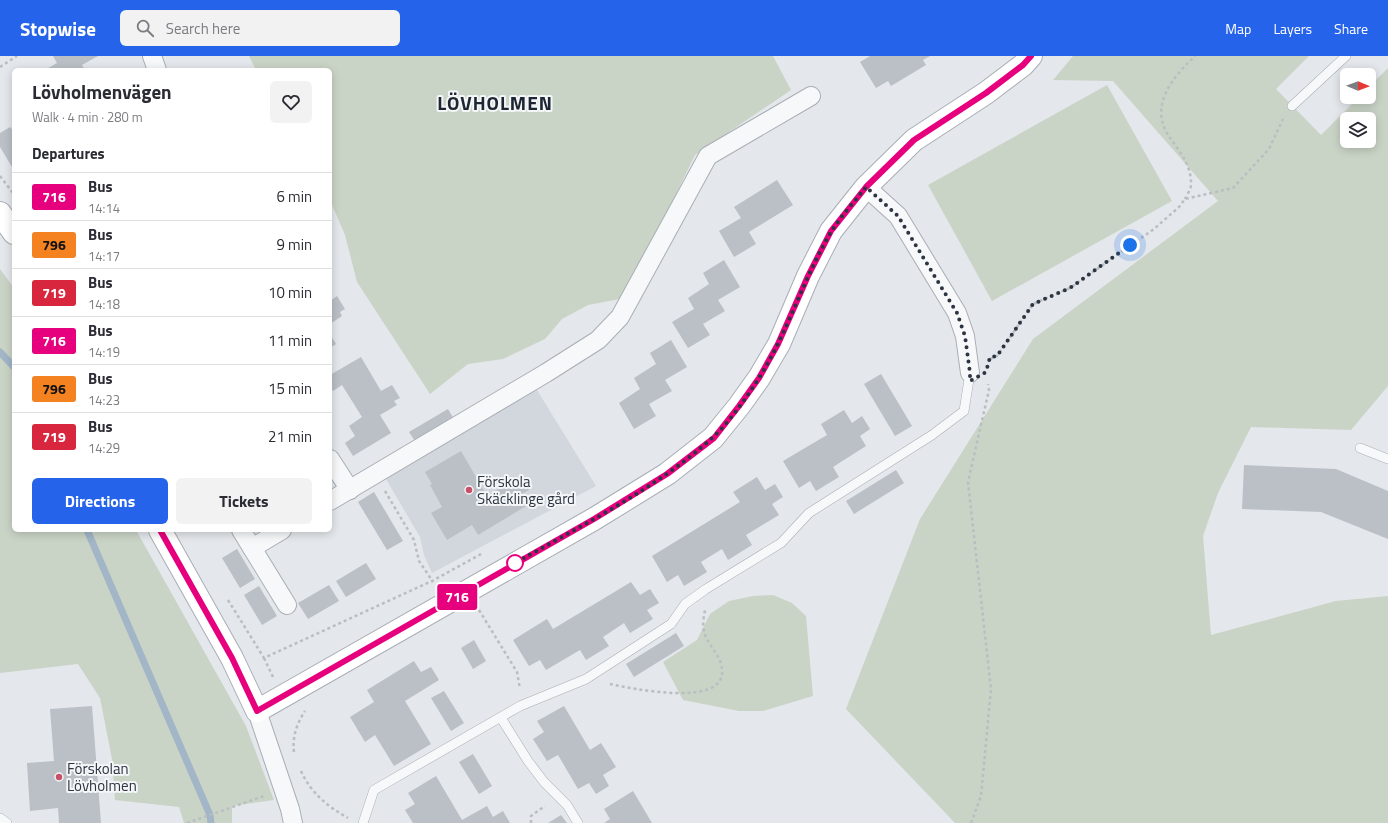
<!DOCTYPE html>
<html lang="en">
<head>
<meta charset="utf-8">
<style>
  body { margin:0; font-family:"Titillium Web",sans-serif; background:#f2f2f3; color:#2b2b33; height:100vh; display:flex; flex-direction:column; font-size:15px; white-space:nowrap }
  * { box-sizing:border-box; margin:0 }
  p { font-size:13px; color:#7c7c81 }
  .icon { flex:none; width:22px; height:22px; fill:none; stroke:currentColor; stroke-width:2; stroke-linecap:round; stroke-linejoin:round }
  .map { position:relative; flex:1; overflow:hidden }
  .sheet { position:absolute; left:12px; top:12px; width:320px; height:464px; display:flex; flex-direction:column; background:#fff; border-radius:6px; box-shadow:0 2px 10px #0003 }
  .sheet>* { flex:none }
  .badge { padding:0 8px; border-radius:3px; font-size:14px; line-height:26px }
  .needle { width:26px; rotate:91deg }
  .fabs { position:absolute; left:1340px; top:12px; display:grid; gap:8px }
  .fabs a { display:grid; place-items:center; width:36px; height:36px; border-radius:6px; background:#fff; box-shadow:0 2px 10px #0003; font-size:20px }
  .you { position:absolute; width:20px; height:20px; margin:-10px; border:3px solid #fff; border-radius:50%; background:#1a73e8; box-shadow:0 0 0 6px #1a73e833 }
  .map>.badge { position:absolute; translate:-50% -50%; box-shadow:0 0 0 2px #fff }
  h2 { padding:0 20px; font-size:15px; line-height:36px }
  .round { display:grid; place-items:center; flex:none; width:42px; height:42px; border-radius:6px; background:#f2f2f3 }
  .overview { display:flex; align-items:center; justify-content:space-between; height:68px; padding:0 20px }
  h1 { font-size:19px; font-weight:700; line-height:30px }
  .action { display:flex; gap:8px; margin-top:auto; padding:8px 20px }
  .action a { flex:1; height:46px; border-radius:6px; background:#2563eb; color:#fff; font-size:16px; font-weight:700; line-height:46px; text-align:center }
  .action a+a { background:#f2f2f3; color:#2b2b33 }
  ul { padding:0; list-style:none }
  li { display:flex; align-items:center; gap:12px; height:48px; padding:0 20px; border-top:1px solid #e1e1e2 }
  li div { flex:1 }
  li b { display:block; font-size:15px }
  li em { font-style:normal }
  li .badge { min-width:44px; font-weight:700; text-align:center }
  header { display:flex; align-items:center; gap:24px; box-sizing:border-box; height:56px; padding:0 20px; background:#2563eb; color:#fff }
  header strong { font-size:19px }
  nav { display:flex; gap:22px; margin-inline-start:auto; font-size:14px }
  .search { width:280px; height:36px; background:#f2f2f3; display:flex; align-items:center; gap:10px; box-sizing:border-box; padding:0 14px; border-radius:6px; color:#7c7c81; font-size:15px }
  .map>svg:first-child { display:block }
  .built { fill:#d2d6dd }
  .green { fill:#cad4c6; fill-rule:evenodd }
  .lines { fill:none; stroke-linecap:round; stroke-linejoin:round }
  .stream { stroke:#a2b6c8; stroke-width:7 }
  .building { fill:#bbc0c7 }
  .lane-casing { stroke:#a9aeb5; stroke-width:10 }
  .street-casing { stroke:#a9aeb5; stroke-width:20 }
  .secondary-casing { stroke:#a9aeb5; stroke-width:24 }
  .path { stroke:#b9bec2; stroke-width:2.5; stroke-dasharray:3 3; stroke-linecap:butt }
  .lane { stroke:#f6f8f9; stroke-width:9 }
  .street { stroke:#f6f8f9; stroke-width:18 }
  .secondary { stroke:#fff; stroke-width:22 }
  .line-casing { stroke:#fff; stroke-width:9 }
  .line { stroke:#e6007e; stroke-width:6 }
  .walk { stroke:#2c3542; stroke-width:4; stroke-dasharray:0 7.2 }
  .poi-dot { fill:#c75268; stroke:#f4f6f8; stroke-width:1.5 }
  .stop-dot { fill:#fff; stroke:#e6007e; stroke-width:2 }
  .labels { text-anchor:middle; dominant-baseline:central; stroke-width:4; stroke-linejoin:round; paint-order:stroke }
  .poi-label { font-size:15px; fill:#2c3542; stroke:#f4f6f8; text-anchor:start }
  .district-label { font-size:19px; font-weight:bold; letter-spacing:1px; fill:#1e2633; stroke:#f4f6f8 }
</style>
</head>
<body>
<header>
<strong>Stopwise</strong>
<div class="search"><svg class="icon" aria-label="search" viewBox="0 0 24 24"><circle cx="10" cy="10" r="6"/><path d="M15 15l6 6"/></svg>Search here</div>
<nav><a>Map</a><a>Layers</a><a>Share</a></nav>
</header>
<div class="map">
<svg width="1388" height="767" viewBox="0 0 1388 767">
  <rect width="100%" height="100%" fill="#e4e7eb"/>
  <polygon class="built" points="537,334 596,430 432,517 424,499 420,481 386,423"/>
  <g class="green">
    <polygon points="249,0 773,0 791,34 695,99 625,242 588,249 562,263 545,283 503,303 468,308 430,338 357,226 345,179 330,144 330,14 256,14"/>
    <path d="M1073,0h236l-33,33 45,46 38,-38h10v-10l19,-19v318l-37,44 -100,-3 -33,66 -15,43 8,99 125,-34 52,-5v227h-433l-109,-114 74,-190 113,-180 185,-138 -105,-120 -60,-1zM1347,63h22v22h-22z"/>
    <polygon points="1107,29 1172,145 992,245 928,129"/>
    <polygon points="0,213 14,232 14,474 136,474 246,670 274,744 232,750 232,767 184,767 179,751 115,744 112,703 100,642 78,608 0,617"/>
    <polygon points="773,539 792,547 806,560 813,640 763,655 739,655 683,644 663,606 697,584 710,558 729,545 753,540"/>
  </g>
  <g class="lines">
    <g class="stream">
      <polyline points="0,296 14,311"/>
      <polyline points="87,474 210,759 211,767"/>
    </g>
  </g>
  <g class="building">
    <polygon points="53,0 98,0 82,9 85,14 45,14 57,7"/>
    <polygon points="870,0 930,0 923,4 926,9 891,30 888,25 876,32 860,6"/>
    <polygon points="10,71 14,76 14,110 12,111 0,91 0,77"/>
    <polygon points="777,124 793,149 749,176 756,188 734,201 719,175 741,162 734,151"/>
    <polygon points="724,204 740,231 718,244 725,255 703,268 710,279 688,292 672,266 694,253 688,242 709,228 703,217"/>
    <polygon points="337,240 345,253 340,256 342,260 330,268 330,245"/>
    <polygon points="330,278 336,288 330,292"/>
    <polygon points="671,284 687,311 665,324 672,335 649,348 656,360 634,373 619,347 640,333 634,322 656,308 650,297"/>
    <polygon points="361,301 381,335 392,329 400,342 394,345 397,349 380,359 391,377 353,400 345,387 355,380 349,370 362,361 342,329 333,335 330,330 330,319"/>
    <polygon points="881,318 912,370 895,380 864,328"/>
    <polygon points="448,353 455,365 417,388 409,376"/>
    <polygon points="844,354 852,367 862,360 870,373 860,380 866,390 833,411 839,421 816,435 810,425 799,432 783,405 827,379 821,368"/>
    <polygon points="461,395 487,440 521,420 529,434 520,439 526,450 478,479 472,469 447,484 431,457 442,451 430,429 432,428 425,416"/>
    <polygon points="1244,409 1336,413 1388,435 1388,483 1321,456 1242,453"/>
    <polygon points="896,414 904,427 854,458 846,445"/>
    <polygon points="757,421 765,434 775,428 783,441 772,448 779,459 746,479 752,489 728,504 722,493 701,506 707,516 684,530 678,519 667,526 652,500 740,446 733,436"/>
    <polygon points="374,436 403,485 387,494 358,446"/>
    <polygon points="237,493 255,523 240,532 222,502"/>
    <polygon points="366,507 376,523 346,541 336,525"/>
    <polygon points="631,526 640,539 650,533 659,547 647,554 653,563 630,577 624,567 603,581 609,590 586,604 580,594 546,614 540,604 529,610 513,584 547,563 553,573"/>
    <polygon points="329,529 339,545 308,563 298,547"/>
    <polygon points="259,530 277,560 262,569 244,539"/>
    <polygon points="676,577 684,590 634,621 626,608"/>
    <polygon points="474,584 486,605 473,613 461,592"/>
    <polygon points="414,605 421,616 431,611 439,624 405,645 431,688 394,710 375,679 365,686 350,661 374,646 367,634"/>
    <polygon points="444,635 464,667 451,675 431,642"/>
    <polygon points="92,650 101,767 59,767 58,752 30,755 27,707 54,705 50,653"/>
    <polygon points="564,650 590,694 601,687 616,711 603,719 609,730 596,738 589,727 578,733 558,699 547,705 533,683 544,676 537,665"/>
    <polygon points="473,698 492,730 479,738 459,706"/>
    <polygon points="436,720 462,764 487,750 493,761 503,755 510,767 413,767 405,754 415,748 408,737"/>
    <polygon points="633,735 652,767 604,767 610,763 604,753"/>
    <polygon points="561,759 567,767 548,767"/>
  </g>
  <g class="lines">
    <defs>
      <g id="lane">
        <polyline points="1292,50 1346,0"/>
        <polyline points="1360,392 1388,403"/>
        <polyline points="501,662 528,705 544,726 567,749 578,767"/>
        <polyline points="0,762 7,767"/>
        <polyline points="363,767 374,734 520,650 586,623 671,568 685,548 706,533 781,487 809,457 932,379 964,355 970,317"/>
      </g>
      <g id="street">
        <polyline points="152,0 157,14"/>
        <polyline points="866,131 898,160 957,257 965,280 970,317"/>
        <polyline points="330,403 350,434"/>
        <polyline points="330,445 546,317 598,284 620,261 708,100 811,40"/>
        <polyline points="241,474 287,549"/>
        <polyline points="252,492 282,474"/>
        <polyline points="257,655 290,753 293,767"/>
      </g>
      <g id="secondary">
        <polyline points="0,157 14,177"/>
        <polyline points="160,474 232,602 257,655 594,463 667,418 713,382 739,350 759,322 779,288 808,220 831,175 866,131 914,84 986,37 1023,9 1031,0"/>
      </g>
    </defs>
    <use href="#lane" class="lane-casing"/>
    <use href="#street" class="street-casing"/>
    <use href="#secondary" class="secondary-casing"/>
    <g class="path">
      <polyline points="0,11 17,0"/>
      <polyline points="0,120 13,137"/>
      <path d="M1185,143c2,-4 6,-10 6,-14 1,-21 -14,-36 -24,-52 -17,-30 7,-57 28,-77"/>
      <polyline points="990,303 997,300 1033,248 1070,232 1154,173 1179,151 1185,143 1233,132 1269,93 1283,63"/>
      <polyline points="385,435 414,484 419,505 433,526"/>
      <polyline points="228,544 264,602 432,525 483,497"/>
      <polyline points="479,554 517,616 520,633"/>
      <polyline points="264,602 273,621"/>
      <path d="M610,628c19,4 117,25 112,-15 -1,-14 -15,-24 -18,-38 -2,-6 0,-15 1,-21"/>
      <path d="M294,696c-2,-15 3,-29 11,-41"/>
      <path d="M301,715c10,22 26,35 47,47"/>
      <polyline points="187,767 264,740"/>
      <polyline points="531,767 531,760 545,750"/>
      <polyline points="971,767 981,740 991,633 968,426 989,334 988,328"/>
    </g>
    <use href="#lane" class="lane"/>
    <use href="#street" class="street"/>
    <use href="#secondary" class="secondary"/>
  </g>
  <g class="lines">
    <defs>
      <polyline id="line" points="160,474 232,602 257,655 594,463 667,418 714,382 739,350 759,322 778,288 808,220 831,175 866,131 914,84 986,37 1023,9 1031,0"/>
    </defs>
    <use href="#line" class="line-casing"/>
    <use href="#line" class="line"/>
    <path class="walk" d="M515,507l-2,1c66,-37 143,-75 199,-126 17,-15 34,-40 47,-60 29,-46 44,-99 72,-146 10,-16 24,-31 35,-45l32,29 59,97 8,23 5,37v8l16,-9 4,-15 7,-1 36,-52 37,-16 60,-43"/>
  </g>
  <g class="poi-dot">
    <circle cx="469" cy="434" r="4"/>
    <circle cx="59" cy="721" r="4"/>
  </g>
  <circle class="stop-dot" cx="515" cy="507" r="8"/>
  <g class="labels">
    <g class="poi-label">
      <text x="477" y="425">Förskola<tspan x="477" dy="17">Skäcklinge gård</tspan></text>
      <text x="67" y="712">Förskolan<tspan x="67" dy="17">Lövholmen</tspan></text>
    </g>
    <g class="district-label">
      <text x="495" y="46">LÖVHOLMEN</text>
    </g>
  </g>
</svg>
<div class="fabs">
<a><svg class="needle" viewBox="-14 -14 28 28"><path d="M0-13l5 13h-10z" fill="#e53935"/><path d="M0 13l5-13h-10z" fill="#7c7c81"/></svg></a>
<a><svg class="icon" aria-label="layers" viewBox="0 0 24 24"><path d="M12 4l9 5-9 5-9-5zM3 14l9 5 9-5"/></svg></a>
</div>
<div class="you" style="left:1130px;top:189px"></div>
<b class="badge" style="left:457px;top:541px;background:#e6007e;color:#fff">716</b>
<section class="sheet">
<div class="overview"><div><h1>Lövholmenvägen</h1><p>Walk · 4 min · 280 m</p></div><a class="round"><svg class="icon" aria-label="heart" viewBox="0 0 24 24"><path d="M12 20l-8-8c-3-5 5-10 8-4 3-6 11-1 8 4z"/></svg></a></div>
<h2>Departures</h2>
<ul>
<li><span class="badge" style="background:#e6007e;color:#fff">716</span><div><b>Bus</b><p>14:14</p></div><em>6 min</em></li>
<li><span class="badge" style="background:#f58220;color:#111">796</span><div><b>Bus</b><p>14:17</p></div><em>9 min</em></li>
<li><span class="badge" style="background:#d7263d;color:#fff">719</span><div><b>Bus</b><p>14:18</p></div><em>10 min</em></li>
<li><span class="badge" style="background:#e6007e;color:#fff">716</span><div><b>Bus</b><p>14:19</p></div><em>11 min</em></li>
<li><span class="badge" style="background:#f58220;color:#111">796</span><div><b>Bus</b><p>14:23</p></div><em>15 min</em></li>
<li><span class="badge" style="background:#d7263d;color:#fff">719</span><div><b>Bus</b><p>14:29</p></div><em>21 min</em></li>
</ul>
<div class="action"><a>Directions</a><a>Tickets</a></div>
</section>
</div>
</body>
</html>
